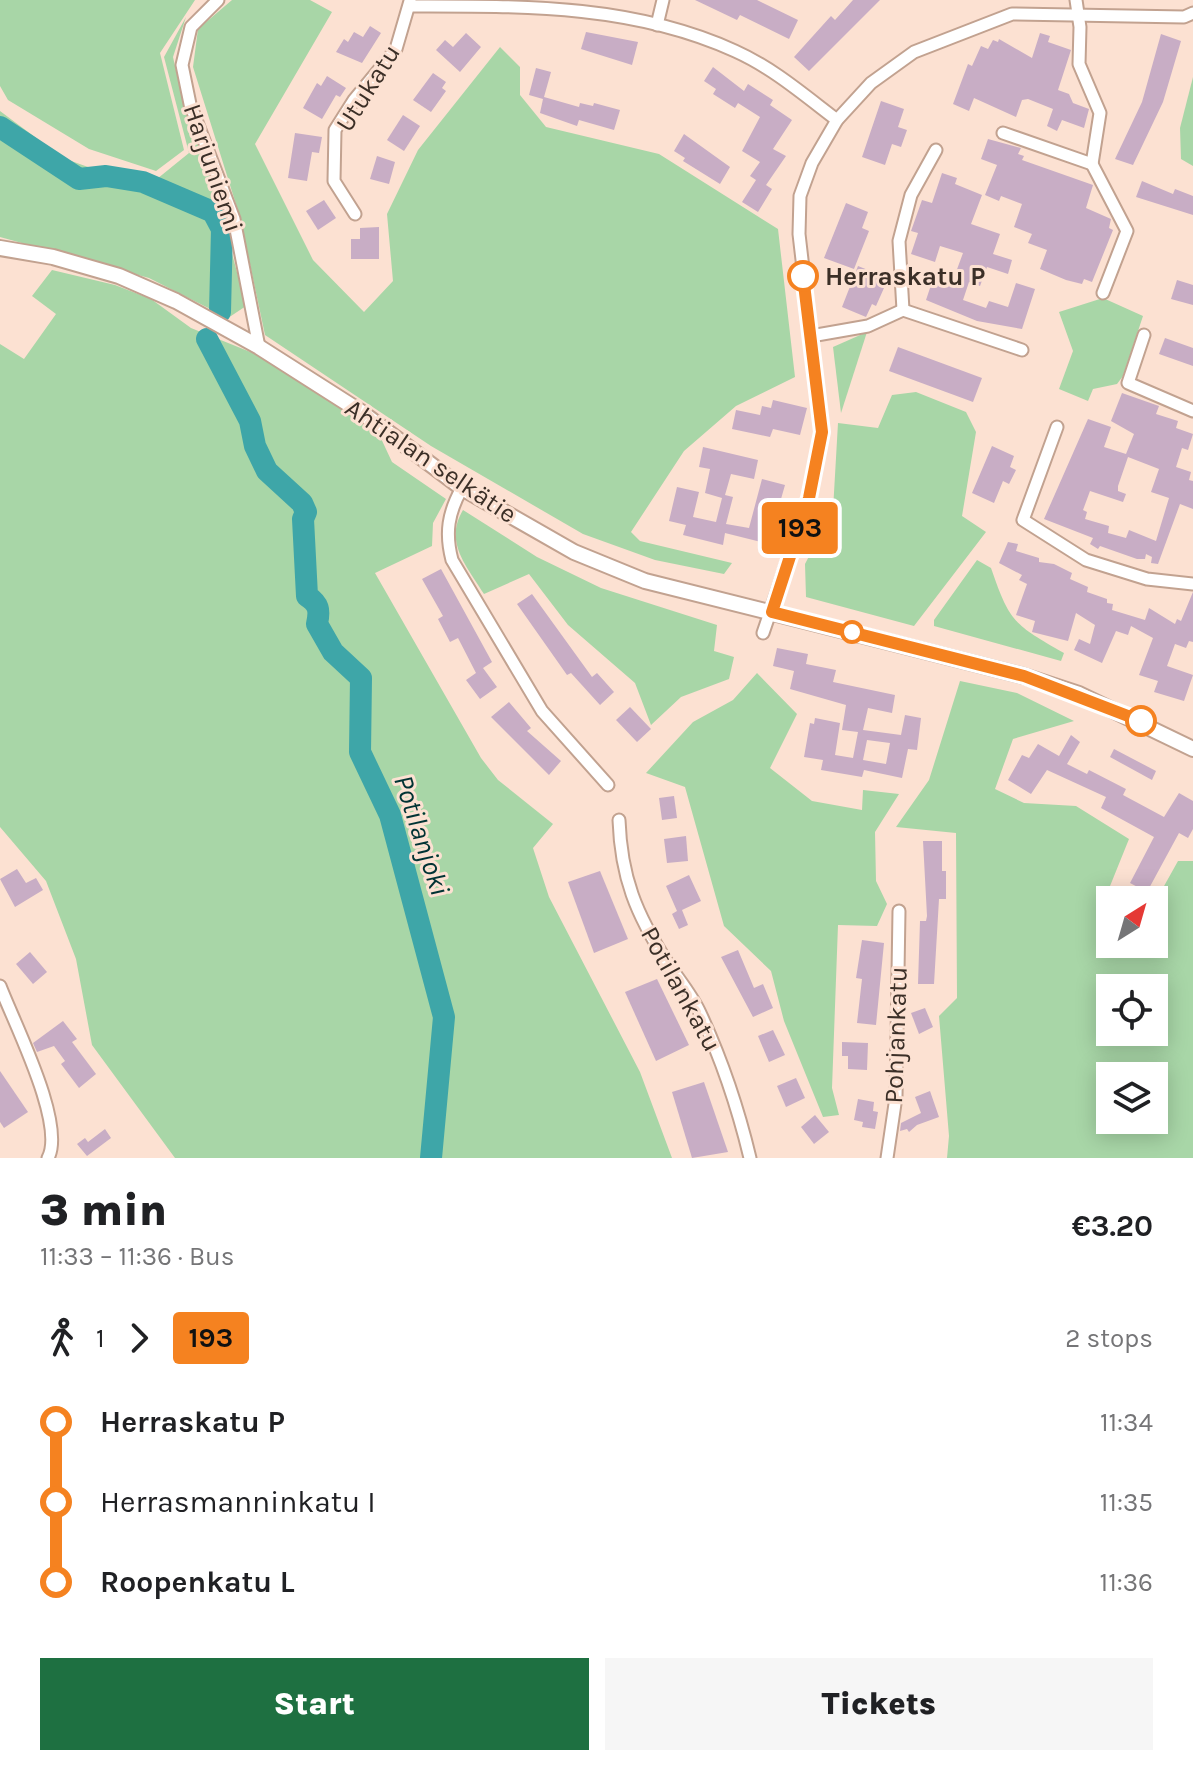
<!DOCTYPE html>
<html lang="en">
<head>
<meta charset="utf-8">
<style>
  body { margin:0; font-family:Karla,sans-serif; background:#f6f6f6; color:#202124; height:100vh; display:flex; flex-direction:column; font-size:30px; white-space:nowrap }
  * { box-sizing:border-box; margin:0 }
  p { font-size:26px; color:#757577 }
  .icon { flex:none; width:44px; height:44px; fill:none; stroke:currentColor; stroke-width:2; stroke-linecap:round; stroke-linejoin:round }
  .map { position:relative; height:1158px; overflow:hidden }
  .panel { display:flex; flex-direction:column; background:#fff; flex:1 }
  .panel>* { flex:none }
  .badge { padding:0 16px; border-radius:6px; font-size:28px; line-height:52px }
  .needle { width:52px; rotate:37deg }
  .buttons { position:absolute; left:1096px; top:886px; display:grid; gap:16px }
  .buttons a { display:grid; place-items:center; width:72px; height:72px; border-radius:0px; background:#fff; box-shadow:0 4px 20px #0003; font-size:40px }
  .map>.badge { position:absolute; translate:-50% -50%; box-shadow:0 0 0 4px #fff }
  .legs { display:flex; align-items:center; gap:12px; height:88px; padding:0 40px; font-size:26px }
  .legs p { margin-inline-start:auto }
  .headline { display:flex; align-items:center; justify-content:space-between; height:136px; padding:0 40px }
  h1 { font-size:44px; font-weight:800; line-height:60px }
  .primary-button { display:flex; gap:16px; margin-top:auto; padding:16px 40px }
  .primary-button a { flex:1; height:92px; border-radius:0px; background:#1e7041; color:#fff; font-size:32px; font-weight:800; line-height:92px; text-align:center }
  .primary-button a+a { background:#f6f6f6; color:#202124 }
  ul { padding:0 40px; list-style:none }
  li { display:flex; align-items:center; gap:28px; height:80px; font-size:30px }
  li i { display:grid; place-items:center; width:12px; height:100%; margin:0 10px; background:currentColor }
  li i::after { content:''; width:20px; height:20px; margin:-10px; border:6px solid; border-radius:50%; background:#fff }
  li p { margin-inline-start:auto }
  li:first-child i { background:linear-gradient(#0000 50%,currentColor 0) }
  li:last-child i { background:linear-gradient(currentColor 50%,#0000 0) }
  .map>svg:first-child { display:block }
  .green { fill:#a8d6a7; fill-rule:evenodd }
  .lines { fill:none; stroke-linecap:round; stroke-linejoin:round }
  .river { stroke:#3ea6a8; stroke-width:22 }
  .building { fill:#c8adc5; fill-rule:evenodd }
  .minor-casing { stroke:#c2a290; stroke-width:15 }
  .tertiary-casing { stroke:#c2a290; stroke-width:18 }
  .minor { stroke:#fff; stroke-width:11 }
  .tertiary { stroke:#fff; stroke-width:14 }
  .line-1-casing { stroke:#fff; stroke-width:18 }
  .line-1 { stroke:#f58220; stroke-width:12 }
  .stop-1-dot { fill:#fff; stroke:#f58220; stroke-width:4 }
  .labels { text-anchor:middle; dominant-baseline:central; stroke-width:6; stroke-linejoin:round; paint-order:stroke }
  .street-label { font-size:26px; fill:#3b2f27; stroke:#fce1d2 }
  .stop-label { font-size:26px; font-weight:bold; fill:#3b2f27; stroke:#fce1d2; text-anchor:start }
  .water-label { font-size:28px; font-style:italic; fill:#003334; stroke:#fce1d2 }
</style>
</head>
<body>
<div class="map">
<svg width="1193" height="1158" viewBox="0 0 1193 1158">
  <rect width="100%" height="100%" fill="#fce1d2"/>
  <g class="green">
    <polygon points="0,0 195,0 160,53 184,150 156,171 89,149 8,100 0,86"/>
    <polygon points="232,0 310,0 332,12 255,144 313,260 364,312 393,281 387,214 418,150 500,47 520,67 520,95 546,127 659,154 778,229 795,377 736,406 684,451 631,532 640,541 732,563 724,574 655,560 583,534 431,446 265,335 240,217 193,67 198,29"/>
    <polygon points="186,17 173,57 184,106 207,160 246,306 228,318 149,278 0,237 0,111 63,158 102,172 152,183 189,153 164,57"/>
    <polygon points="1193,77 1193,166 1181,159 1180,128"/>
    <polygon points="52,270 115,285 151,299 191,328 265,358 378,432 392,462 446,499 433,523 432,546 375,573 481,758 498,780 553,824 533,848 549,897 640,1072 672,1158 175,1158 92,1045 76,959 46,881 0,827 0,344 24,359 56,314 32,296"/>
    <polygon points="1103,298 1143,316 1123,376 1117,384 1093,389 1088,401 1059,389 1073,351 1059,312"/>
    <polygon points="867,332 841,413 833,347"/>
    <polygon points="916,392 966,412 976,432 962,516 986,532 914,626 806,597 805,564 833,510 838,423 878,428 892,395"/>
    <path d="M463,510l74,47 64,31 116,37 -3,26 20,6 -5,22 -48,18 -30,28 -16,-42 -67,-58 -39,-51 -45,20c-18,-29 -40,-52 -21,-84z"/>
    <path d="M977,560l14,8c19,55 23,56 73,85l-3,8 -127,-35v-6z"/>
    <polygon points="757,673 797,714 770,768 812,801 862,810 863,790 899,794 875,832 876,881 887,904 877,926 838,925 832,1088 839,1115 823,1117 784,1021 771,971 724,926 685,787 646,773 693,722 733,700"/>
    <path d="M960,681l57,12 57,28 -61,18 -18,50 29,14 52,3 53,33 -21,52 12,9h-10v44h44v-40l24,-43h15v297h-246l2,-22 -10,-120 18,-18 -1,-165 -60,-6 33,-47zM1110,988h44v44h-44zM1110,1076h44v44h-44z"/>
  </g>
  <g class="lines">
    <g class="river">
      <polyline points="0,127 79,179 106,176 143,182 213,212 222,229 220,312"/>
      <path d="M207,339l43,82 5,25 12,25 35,32 4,9 -3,7 4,77c12,8 13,14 10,28l16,28 28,26 -1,74 30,63 54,202 -13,141"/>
    </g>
  </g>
  <g class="building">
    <polygon points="695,0 757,0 798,20 789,39 740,15 737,20"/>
    <polygon points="853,0 880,0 809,71 794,57 831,16 835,20"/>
    <polygon points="370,26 381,33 362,63 336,52 344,39 348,42 354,32 363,37"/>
    <polygon points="586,32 638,42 632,65 581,49"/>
    <polygon points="466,33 481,47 460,72 436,50 445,40 453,47"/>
    <polygon points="1040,33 1050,36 1048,42 1071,50 1058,90 1069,94 1073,103 1089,109 1084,128 1062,120 1057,131 1047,126 1053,109 1028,99 1022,100 1016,117 974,98 969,111 953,104 968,64 972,66 981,46 988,49 993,40 998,42 999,39 1032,58"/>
    <polygon points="1161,34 1181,41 1163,102 1133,165 1115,159 1142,102"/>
    <polygon points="713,67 744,91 748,84 773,100 770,105 792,120 773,149 786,156 766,185 772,189 758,212 742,202 756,180 750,176 760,162 742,151 760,117 738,103 735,108 713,94 716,89 704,81"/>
    <polygon points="536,68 551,72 544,97 579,107 580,103 593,106 594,103 620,110 614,130 579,120 577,126 540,113 543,99 529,95"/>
    <polygon points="433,73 446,82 442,88 446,91 431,112 413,100"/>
    <polygon points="327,76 346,88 340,97 336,95 322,119 303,108 317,83 321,86"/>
    <polygon points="881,101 904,109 898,127 907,130 901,147 892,144 885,165 862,157"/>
    <polygon points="403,115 420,126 404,151 387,140"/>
    <polygon points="295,133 322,137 319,153 312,152 307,181 288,178"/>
    <polygon points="684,134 730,167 720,184 683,161 685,158 674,151"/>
    <polygon points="988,139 1021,148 1018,154 1024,156 1022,160 1093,185 1086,208 1111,219 1109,228 1113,230 1092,282 1084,279 1082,284 1066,280 1040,269 1047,250 1028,243 1032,234 1014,227 1022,204 1001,196 999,201 985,195 997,165 981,159"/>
    <polygon points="377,156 395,162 389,184 370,179"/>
    <polygon points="942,173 957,178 955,184 982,195 971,224 1000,234 993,254 1012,260 1008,274 987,267 980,286 969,282 963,300 986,308 989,301 1008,307 1016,283 1035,289 1022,329 977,321 926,300 934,276 952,283 963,253 940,246 935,262 911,254 918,233 911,231 922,200 932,203"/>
    <polygon points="1142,181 1173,194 1175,189 1193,196 1193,215 1136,197"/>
    <polygon points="324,200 336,218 318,230 306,211"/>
    <polygon points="846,203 868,212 862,228 869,231 854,269 824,258"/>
    <polygon points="379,227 379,259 351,259 351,239 360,239 360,228"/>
    <polygon points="858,266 883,276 879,286 884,288 876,306 872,304 866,317 842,307"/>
    <polygon points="1177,280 1193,285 1193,305 1171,299"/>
    <polygon points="1165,338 1193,348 1193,366 1159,354"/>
    <polygon points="898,347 982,378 973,402 889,371"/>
    <path d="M1122,393l37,13 -3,8 22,7 -2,7 17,6 -5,16 -6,-2 -6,19 15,5 -2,8 4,1v28l-13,-5 -22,60 -7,-1 1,-6 -6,-3 -1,5h-8l-37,-13 -2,3 -8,-5 3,-6 -49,-19 44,-100 23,8 -7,20 22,7 8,-20 -23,-13zM1128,457l31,12 -8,23 18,6 -13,43 -27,-11 -3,8 -18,-5 1,-7 -24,-7 2,-7 -4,-2 7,-19 33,11 3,-8 -8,-3v-5z"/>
    <polygon points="773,400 807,408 800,435 773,429 770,437 732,429 736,410 760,415 762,406 771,408"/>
    <polygon points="992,446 1014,456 1010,467 1016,470 1009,484 1003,481 994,503 972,493"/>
    <polygon points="703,447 758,460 754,479 731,474 725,495 733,497 726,524 749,528 762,479 785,485 779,506 796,510 793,519 772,514 765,543 725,533 723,545 683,535 686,525 669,521 677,487 699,492 693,517 716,522 722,498 705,493 710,469 699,467"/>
    <polygon points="1008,542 1018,544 1016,551 1039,558 1039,562 1054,564 1072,573 1070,579 1088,587 1087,592 1107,599 1107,603 1113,604 1112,610 1145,620 1149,608 1175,624 1177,619 1181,621 1193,592 1193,642 1189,641 1186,648 1175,644 1167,666 1193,675 1184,701 1154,692 1158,681 1139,675 1153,638 1131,626 1128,635 1116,631 1102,663 1074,650 1079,639 1090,644 1095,625 1076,613 1068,641 1032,632 1035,621 1016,615 1027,584 1019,580 1022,575 999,563"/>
    <polygon points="441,569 492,662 483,668 497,687 480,699 466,680 476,673 458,638 450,642 438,619 443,616 422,579"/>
    <polygon points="532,594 592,677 597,673 614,692 600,705 571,673 567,675 517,604"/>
    <path d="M777,648l31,6 -2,10 30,6 -3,12 62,13 -3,18 -24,-5 -5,22 38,5 4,-20 16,3 -4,32 -9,-1 -6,29 -38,-8 -2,7 -41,-7 2,-10 -19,-3 6,-34 4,1 1,-6 25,5 -5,32 18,3 5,-26 -16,-2 4,-25 -56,-16 4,-18 -21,-5zM867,740l23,3 -4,21 -23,-4z"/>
    <polygon points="509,702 531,728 527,731 561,761 549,775 491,717"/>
    <polygon points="630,707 651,729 637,742 616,720"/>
    <polygon points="1071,735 1080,742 1067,764 1087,774 1089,770 1126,789 1123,795 1164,817 1179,793 1193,801 1193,829 1188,838 1179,833 1147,892 1130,883 1154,837 1101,808 1106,797 1047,770 1031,794 1008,780 1022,755 1029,758 1038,744 1059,756"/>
    <polygon points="1114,749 1156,771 1152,780 1110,757"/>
    <polygon points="674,796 677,818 662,820 659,798"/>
    <polygon points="686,836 688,861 667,863 664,839"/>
    <polygon points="923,841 942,841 942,871 946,871 946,899 939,899 934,984 918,984 920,921 926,921 927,916"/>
    <polygon points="17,869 26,883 36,878 43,890 15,907 0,879"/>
    <polygon points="600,871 628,939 594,953 568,882"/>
    <polygon points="689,875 701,901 682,910 688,925 679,929 672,914 677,911 666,886"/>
    <polygon points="862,940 884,943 876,1025 857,1023 862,979 856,978"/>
    <polygon points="738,950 754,988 763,984 773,1008 753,1017 721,957"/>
    <polygon points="30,952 47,972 33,984 16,964"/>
    <polygon points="657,979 689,1045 656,1061 625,992"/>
    <polygon points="925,1008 933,1027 919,1034 911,1013"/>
    <polygon points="63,1021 77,1039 72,1042 96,1074 79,1088 61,1064 65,1061 54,1046 37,1052 33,1043"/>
    <polygon points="773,1030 785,1055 769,1062 758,1036"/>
    <polygon points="842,1042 868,1043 867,1070 848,1069 848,1056 842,1056"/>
    <polygon points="0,1071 28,1112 4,1128 0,1122"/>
    <polygon points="796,1078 805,1098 786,1107 777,1086"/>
    <polygon points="704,1082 728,1152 692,1158 672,1092"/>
    <polygon points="930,1091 939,1117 917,1125 909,1132 907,1129 900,1131 901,1123 921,1113 915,1097"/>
    <polygon points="858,1099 874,1102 873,1111 878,1112 875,1129 862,1127 863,1122 854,1120"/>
    <polygon points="815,1115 829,1132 814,1144 801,1127"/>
    <polygon points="105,1129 111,1138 87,1156 77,1144 85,1138 88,1142"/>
  </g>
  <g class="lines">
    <defs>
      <g id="minor">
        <polyline points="218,0 191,27 182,65 190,104 234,219 259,347"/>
        <polyline points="1076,0 1080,27 1079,64 1100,113 1092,164"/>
        <path d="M410,6c111,0 222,-2 325,45 38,17 69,44 102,69"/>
        <polyline points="657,25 663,0"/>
        <polyline points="1003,133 1092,164"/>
        <polyline points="1092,164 1127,231 1103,293"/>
        <polyline points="355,214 334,181 335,130 354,100 396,49 410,1"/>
        <polyline points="903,310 899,241 911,195 936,150"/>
        <polyline points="903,310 1022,350"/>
        <polyline points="1144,335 1128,383 1193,411"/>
        <polyline points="811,336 868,326 903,310"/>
        <polyline points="1057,427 1023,520 1086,560 1147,579 1193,584"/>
        <path d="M462,488c-14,25 -17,45 -10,72l90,151 66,74"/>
        <polyline points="763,633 809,498 822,432 799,234 800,196 812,163 837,120 871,83 914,52 1012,14 1184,17 1193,13"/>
        <path d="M619,820c2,57 17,94 48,142 11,17 25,33 33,51 22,47 38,95 50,145"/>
        <path d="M0,986c14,37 66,138 48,172"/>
        <polyline points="887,1158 896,1097 899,911"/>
      </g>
      <polyline id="tertiary" points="0,248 53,257 119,276 176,301 259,347 361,412 462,488 574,552 645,581 1024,676 1079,694 1193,749"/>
    </defs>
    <use href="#minor" class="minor-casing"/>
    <use href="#tertiary" class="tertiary-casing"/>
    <use href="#minor" class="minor"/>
    <use href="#tertiary" class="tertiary"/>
  </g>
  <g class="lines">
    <defs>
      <polyline id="line-1" points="803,276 822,432 809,498 772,612 1024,676 1141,721"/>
    </defs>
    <use href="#line-1" class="line-1-casing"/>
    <use href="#line-1" class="line-1"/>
  </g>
  <g class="stop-1-dot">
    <circle cx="803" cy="276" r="14"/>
    <circle cx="852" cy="632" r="10"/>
    <circle cx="1141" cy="721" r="14"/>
  </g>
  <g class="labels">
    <g class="street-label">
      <text transform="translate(368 88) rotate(-58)">Utukatu</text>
      <text transform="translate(213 168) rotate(71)">Harjuniemi</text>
      <text transform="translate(431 461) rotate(34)">Ahtialan selkätie</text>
      <text transform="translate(681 989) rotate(61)">Potilankatu</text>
      <text transform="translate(896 1035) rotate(-88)">Pohjankatu</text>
    </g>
    <g class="stop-label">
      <text x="825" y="276">Herraskatu P</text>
    </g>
    <g class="water-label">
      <text transform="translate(422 835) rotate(72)">Potilanjoki</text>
    </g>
  </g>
</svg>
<div class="buttons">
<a><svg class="needle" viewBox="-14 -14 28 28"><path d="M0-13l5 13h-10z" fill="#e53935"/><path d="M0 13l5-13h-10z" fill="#757577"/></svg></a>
<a><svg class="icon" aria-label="locate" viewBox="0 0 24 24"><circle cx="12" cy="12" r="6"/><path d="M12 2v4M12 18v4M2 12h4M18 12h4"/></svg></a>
<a><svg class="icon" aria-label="layers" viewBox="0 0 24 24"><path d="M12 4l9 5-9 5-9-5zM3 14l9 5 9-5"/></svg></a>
</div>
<b class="badge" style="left:800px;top:528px;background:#f58220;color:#111">193</b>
</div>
<section class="panel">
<div class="headline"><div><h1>3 min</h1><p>11:33 – 11:36 · Bus</p></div><b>€3.20</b></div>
<div class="legs"><svg class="icon" aria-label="walk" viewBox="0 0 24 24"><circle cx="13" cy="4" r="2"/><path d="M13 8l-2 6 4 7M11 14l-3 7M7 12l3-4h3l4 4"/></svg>1<svg class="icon" aria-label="forward" viewBox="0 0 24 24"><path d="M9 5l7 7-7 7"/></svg><b class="badge" style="background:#f58220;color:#111">193</b><p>2 stops</p></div>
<ul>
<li><i style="color:#f58220"></i><b>Herraskatu P</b><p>11:34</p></li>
<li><i style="color:#f58220"></i><span>Herrasmanninkatu I</span><p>11:35</p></li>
<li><i style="color:#f58220"></i><b>Roopenkatu L</b><p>11:36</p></li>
</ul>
<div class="primary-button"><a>Start</a><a>Tickets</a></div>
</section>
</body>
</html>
